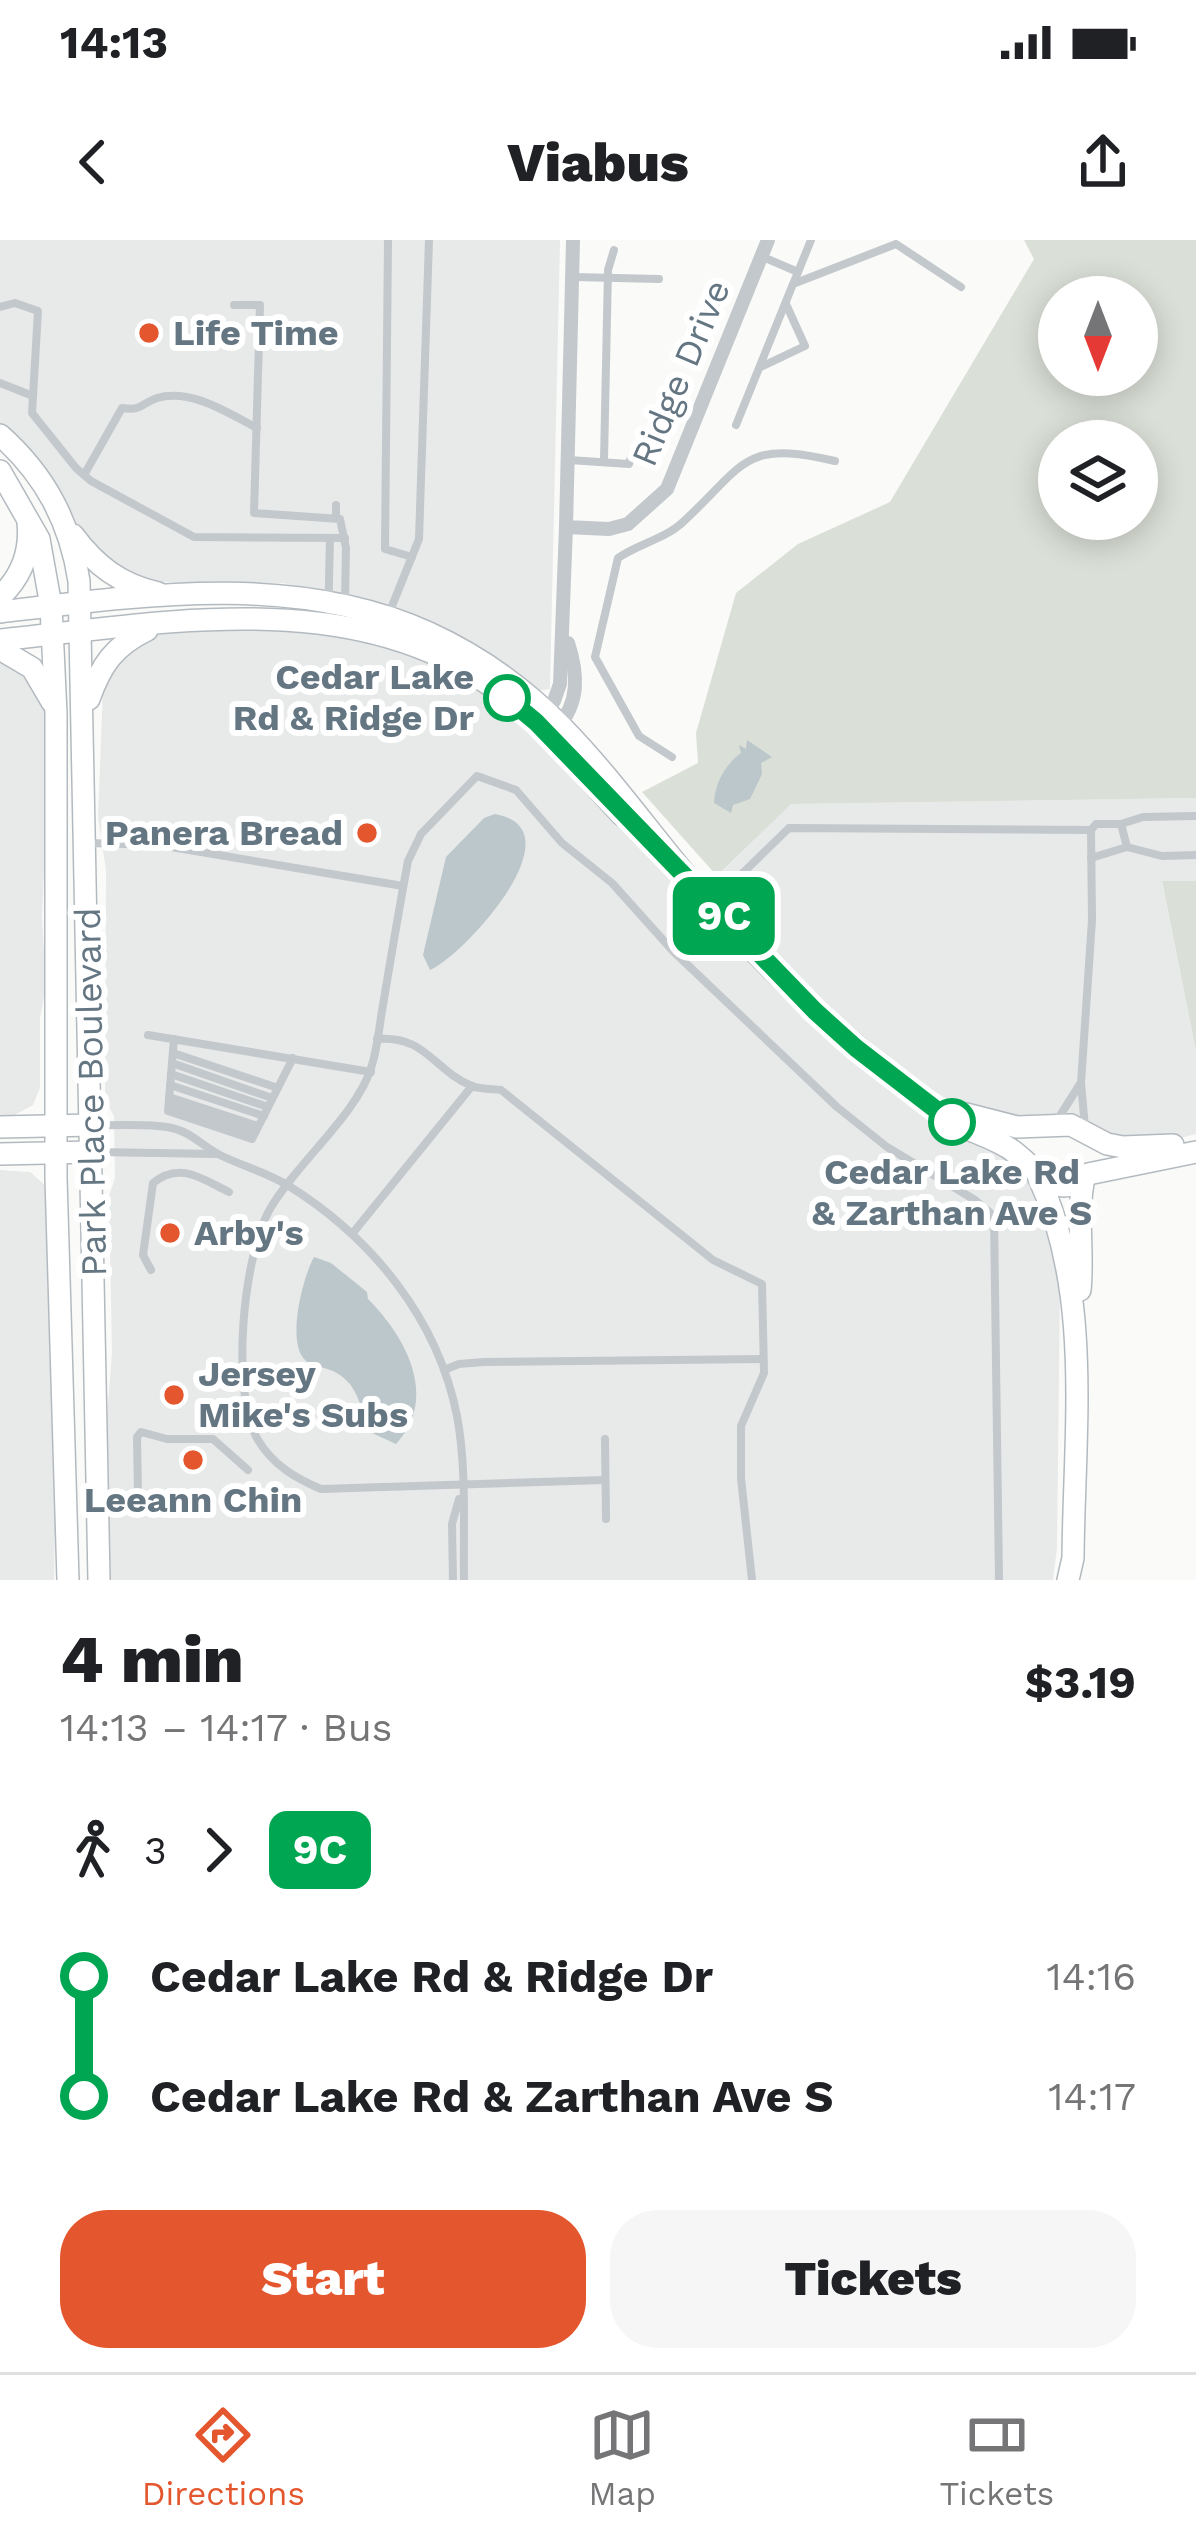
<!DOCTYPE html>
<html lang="en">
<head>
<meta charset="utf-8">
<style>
  body { margin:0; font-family:"Work Sans",sans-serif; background:#f6f6f6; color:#202124; height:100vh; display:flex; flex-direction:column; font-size:45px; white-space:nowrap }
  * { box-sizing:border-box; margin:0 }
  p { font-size:39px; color:#757577 }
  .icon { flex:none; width:66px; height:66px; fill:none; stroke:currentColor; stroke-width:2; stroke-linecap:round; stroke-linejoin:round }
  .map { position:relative; height:1340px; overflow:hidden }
  .details { display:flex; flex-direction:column; background:#fff; flex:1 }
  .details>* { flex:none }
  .badge { padding:0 24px; border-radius:18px; font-size:42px; line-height:78px }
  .needle { width:78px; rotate:180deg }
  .controls { position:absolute; left:1038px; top:36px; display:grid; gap:24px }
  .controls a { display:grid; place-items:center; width:120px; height:120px; border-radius:50%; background:#fff; box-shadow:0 6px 30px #0003; font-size:60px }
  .map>.badge { position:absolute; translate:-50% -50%; box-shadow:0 0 0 6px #fff }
  .legs { display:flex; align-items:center; gap:18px; height:132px; padding:0 60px; font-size:39px }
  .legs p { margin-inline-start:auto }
  .summary { display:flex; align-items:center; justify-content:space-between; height:204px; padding:0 60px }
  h1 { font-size:66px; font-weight:800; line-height:90px }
  .action { display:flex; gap:24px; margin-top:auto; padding:24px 60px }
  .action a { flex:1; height:138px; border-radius:48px; background:#e4572e; color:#fff; font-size:48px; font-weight:800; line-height:138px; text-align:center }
  .action a+a { background:#f6f6f6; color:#202124 }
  ul { padding:0 60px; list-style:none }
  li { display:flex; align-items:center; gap:42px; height:120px; font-size:45px }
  li i { display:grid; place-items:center; width:18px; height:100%; margin:0 15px; background:currentColor }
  li i::after { content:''; width:30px; height:30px; margin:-15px; border:9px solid; border-radius:50%; background:#fff }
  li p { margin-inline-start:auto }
  li:first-child i { background:linear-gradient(#0000 50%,currentColor 0) }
  li:last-child i { background:linear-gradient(currentColor 50%,#0000 0) }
  .status { display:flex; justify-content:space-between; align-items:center; height:84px; padding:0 60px; background:#fff; direction:ltr }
  .status svg { height:33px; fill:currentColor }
  header { display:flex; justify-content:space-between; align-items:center; height:156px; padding:0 60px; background:#fff; font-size:54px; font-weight:800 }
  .menu { display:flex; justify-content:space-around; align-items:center; height:168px; border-top:3px solid #e0e0e0; background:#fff; font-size:33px; color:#757577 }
  .menu a { display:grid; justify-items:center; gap:6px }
  .menu .selected { color:#e4572e }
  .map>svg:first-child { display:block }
  .built { fill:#e8e9e9 }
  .green { fill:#dadfd7; fill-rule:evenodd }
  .water { fill:#bbc7cb }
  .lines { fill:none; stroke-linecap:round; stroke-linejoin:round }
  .secondary-casing { stroke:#b3babf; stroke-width:24 }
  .lane { stroke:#c3c8cc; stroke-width:8 }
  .street { stroke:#c3c8cc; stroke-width:14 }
  .secondary { stroke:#fff; stroke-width:21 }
  .line-1-casing { stroke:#fff; stroke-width:27 }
  .line-1 { stroke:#00a651; stroke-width:18 }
  .poi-dot { fill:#e4572e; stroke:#fff; stroke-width:4.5 }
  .stop-1-dot { fill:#fff; stroke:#00a651; stroke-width:6 }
  .labels { text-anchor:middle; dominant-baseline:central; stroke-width:12; stroke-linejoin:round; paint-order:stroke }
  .poi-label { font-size:36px; font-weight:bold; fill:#657683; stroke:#fff; text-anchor:start }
  .street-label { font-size:36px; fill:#657683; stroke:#fff }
  .stop-label { font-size:36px; font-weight:bold; fill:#657683; stroke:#fff; text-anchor:end }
</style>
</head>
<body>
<div class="status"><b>14:13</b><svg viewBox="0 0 49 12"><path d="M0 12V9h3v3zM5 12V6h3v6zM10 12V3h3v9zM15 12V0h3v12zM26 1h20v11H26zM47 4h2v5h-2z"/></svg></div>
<header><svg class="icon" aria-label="back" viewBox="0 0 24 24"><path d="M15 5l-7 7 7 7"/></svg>Viabus<svg class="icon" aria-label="share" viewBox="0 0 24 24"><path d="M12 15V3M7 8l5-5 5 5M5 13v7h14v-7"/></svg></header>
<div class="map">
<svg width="1196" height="1340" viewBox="0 0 1196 1340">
  <rect width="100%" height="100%" fill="#fafaf8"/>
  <g class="built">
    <polygon points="0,0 560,0 550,449 537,451 447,392 362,358 282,343 157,342 113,327 79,293 59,249 41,222 0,185"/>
    <polygon points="181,389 274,389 356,397 389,404 465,439 506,475 534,492 557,515 575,540 834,807 919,873 985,902 1028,935 1043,963 1060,1041 1057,1308 1053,1340 110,1340 105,1202 112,1113 109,956 115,938 114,876 105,860 106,630 98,577 103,449 111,426 140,400"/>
    <polygon points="0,416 35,443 47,473 49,528 42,676 46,746 40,778 40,848 33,865 13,876 0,876"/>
    <polygon points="1196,558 1196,641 1162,642 1196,811 1196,894 1176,899 1154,902 968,871 951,862 894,825 828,770 710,644 790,564"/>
    <polygon points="0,930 30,932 46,946 56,1239 54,1340 0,1340"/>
  </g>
  <g class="green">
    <path d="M1024,0h172v558l-405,6 -74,72 -75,-84 56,-29 -2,-30 40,-140 62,-49 92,-42 144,-243zM1059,57h78v78h-78zM1059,201h78v78h-78z"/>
    <polygon points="1162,641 1196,641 1196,811"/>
  </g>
  <g class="water">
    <path d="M747,500l25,17 -11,6 1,11 -12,25 -17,6 -2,8 -17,-10c1,-21 12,-39 27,-50l-2,-8 7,4z"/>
    <path d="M495,574c85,15 -31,141 -65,156l-7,-15 23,-98 38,-39z"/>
    <path d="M314,1017l17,6 36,29 1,7c38,38 71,99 28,145l-24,-11c-10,-16 -11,-38 -25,-52 -15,-16 -33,-12 -42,-21 -19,-19 -2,-83 9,-103z"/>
  </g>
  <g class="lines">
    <defs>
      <g id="secondary">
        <path d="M0,195c45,40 70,87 79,146l20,999"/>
        <polyline points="0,231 39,299 51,366 56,474 56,938 68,1340"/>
        <path d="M73,295c23,31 47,49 85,58"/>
        <path d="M0,357c21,-20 31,-45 28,-74"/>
        <path d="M0,372c141,-17 296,-40 429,21 50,23 95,55 133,94 47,48 85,102 128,153 62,74 134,143 210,201 16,13 32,29 50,39 18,11 39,16 57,27 28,16 47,60 81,27l108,-22"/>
        <path d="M0,400c162,-17 359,-56 499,52 46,35 84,81 123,123"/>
        <polyline points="0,409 32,428 52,462"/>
        <path d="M89,459c12,-34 25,-53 58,-69"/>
        <polyline points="966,874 1017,887 1071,885 1107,904 1123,907 1173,905"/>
        <polyline points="0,887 92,885"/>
        <polyline points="0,914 92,912"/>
        <path d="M1038,936c55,118 36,256 35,382l-5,22"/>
        <path d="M1080,1050c4,-38 -4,-74 4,-112"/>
      </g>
    </defs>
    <use href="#secondary" class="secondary-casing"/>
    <g class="lane">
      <polyline points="388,0 385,309 412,317"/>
      <polyline points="763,17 798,32"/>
      <polyline points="574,37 659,39"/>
      <polyline points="794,42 811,0"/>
      <polyline points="234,65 260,65 254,273 340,279 346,308 345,362"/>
      <polyline points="0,67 15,63 38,71 32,173 76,228 91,241 194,297 345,298"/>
      <polyline points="763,126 805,106 786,64"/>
      <polyline points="0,143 33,156"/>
      <polyline points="736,185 793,44 896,4 961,47"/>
      <polyline points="569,220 629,224 632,213"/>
      <polyline points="604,220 608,30 614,10"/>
      <path d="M84,235l38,-67c21,3 18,-4 35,-10 34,-10 71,15 100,30"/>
      <polyline points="336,265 336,277"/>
      <polyline points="388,376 419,299 429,0"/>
      <polyline points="328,384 330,298"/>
      <path d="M672,517l-33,-21 -44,-79 23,-99c20,-14 47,-19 65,-36 62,-57 59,-83 152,-61"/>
      <polyline points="1121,584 1127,607"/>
      <polyline points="87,603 159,605 403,646"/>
      <polyline points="1091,618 1127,607 1162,616 1196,615"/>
      <polyline points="715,660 789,588 1091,590 1096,584 1121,584 1143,577 1196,576"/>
      <polyline points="148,795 371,832"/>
      <polyline points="174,799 168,871 252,899 293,818"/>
      <path d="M377,799c49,-4 56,31 95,47 7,3 20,3 29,4l212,170 49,24 2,89 -23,53v52l11,102"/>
      <polyline points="173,813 278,848"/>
      <polyline points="172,823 272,858"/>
      <polyline points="171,834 268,867"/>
      <polyline points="170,845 264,876"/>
      <polyline points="169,857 258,886"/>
      <polyline points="169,865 255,893"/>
      <polyline points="1056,882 1080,844"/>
      <path d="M94,885c23,1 50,-2 73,2 23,3 36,20 55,29 23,11 46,17 67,30 83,52 149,133 168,230 10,53 6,110 7,164"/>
      <polyline points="1085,888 1081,843 1092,680 1091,590"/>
      <polyline points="94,912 217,914"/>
      <polyline points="352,994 472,846"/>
      <path d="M151,1030l-8,-15 10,-72c27,-22 49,-4 76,9"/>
      <polyline points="444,1130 459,1124 484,1122 763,1119"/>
      <polyline points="605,1199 606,1279"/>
      <path d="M605,1240l-284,9c-26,-11 -48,-24 -63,-49 -28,-47 -15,-184 12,-231 26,-45 87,-95 101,-141 7,-20 8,-42 12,-63 8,-48 16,-96 25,-144l13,-27 56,-58 39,14 46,53 50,40 61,68 164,156 50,40 88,53 19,16 5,364"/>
      <polyline points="155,1263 144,1262 138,1254 137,1197 141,1192 167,1199 213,1199 248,1230"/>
      <polyline points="453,1340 452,1284 459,1259"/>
    </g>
    <g class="street">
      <polyline points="573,0 566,287 609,289 628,284 667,249 768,0"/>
      <polyline points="543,474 554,461 560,444 566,287"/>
      <path d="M557,488c23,-26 21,-54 11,-85"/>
    </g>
    <use href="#secondary" class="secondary"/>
  </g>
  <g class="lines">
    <defs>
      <polyline id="line-1" points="507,458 536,482 815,771 856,808 952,882"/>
    </defs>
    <use href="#line-1" class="line-1-casing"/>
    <use href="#line-1" class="line-1"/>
  </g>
  <g class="poi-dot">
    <circle cx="149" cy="93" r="12"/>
    <circle cx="367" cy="593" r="12"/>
    <circle cx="170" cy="993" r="12"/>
    <circle cx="174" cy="1155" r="12"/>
    <circle cx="193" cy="1220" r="12"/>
  </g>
  <g class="stop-1-dot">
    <circle cx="507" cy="458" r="21"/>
    <circle cx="952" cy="882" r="21"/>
  </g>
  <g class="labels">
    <g class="poi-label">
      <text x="173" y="93">Life Time</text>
      <text x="343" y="593" text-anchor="end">Panera Bread</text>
      <text x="194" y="993">Arby's</text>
      <text x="198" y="1134">Jersey<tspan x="198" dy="41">Mike's Subs</tspan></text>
      <text x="193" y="1260" text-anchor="middle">Leeann Chin</text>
    </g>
    <g class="street-label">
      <text transform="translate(681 133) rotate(-67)">Ridge Drive</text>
      <text transform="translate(91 852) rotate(-91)">Park Place Boulevard</text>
    </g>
    <g class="stop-label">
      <text x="474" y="437">Cedar Lake<tspan x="474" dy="41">Rd &amp; Ridge Dr</tspan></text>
      <text x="952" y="932" text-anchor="middle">Cedar Lake Rd<tspan x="952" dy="41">&amp; Zarthan Ave S</tspan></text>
    </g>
  </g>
</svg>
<div class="controls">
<a><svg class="needle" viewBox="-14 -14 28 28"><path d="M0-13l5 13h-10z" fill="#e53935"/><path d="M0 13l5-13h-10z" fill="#757577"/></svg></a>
<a><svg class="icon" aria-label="layers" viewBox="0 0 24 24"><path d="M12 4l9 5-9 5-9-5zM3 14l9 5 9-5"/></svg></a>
</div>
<b class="badge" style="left:724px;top:676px;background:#00a651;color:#fff">9C</b>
</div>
<section class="details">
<div class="summary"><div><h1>4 min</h1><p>14:13 – 14:17 · Bus</p></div><b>$3.19</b></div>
<div class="legs"><svg class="icon" aria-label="walk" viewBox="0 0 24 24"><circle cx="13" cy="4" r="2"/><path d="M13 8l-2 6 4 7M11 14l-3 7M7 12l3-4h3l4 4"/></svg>3<svg class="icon" aria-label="forward" viewBox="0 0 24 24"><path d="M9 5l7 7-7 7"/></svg><b class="badge" style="background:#00a651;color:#fff">9C</b></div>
<ul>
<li><i style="color:#00a651"></i><b>Cedar Lake Rd &amp; Ridge Dr</b><p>14:16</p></li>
<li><i style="color:#00a651"></i><b>Cedar Lake Rd &amp; Zarthan Ave S</b><p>14:17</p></li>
</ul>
<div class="action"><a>Start</a><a>Tickets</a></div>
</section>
<nav class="menu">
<a class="selected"><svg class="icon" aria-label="directions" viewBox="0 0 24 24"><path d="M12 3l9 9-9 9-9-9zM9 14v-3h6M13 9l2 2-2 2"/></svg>Directions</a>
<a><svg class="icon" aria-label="map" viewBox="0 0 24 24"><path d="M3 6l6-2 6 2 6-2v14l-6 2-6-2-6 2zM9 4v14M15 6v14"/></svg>Map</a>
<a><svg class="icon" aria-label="tickets" viewBox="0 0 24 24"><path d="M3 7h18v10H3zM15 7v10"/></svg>Tickets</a>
</nav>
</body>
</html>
